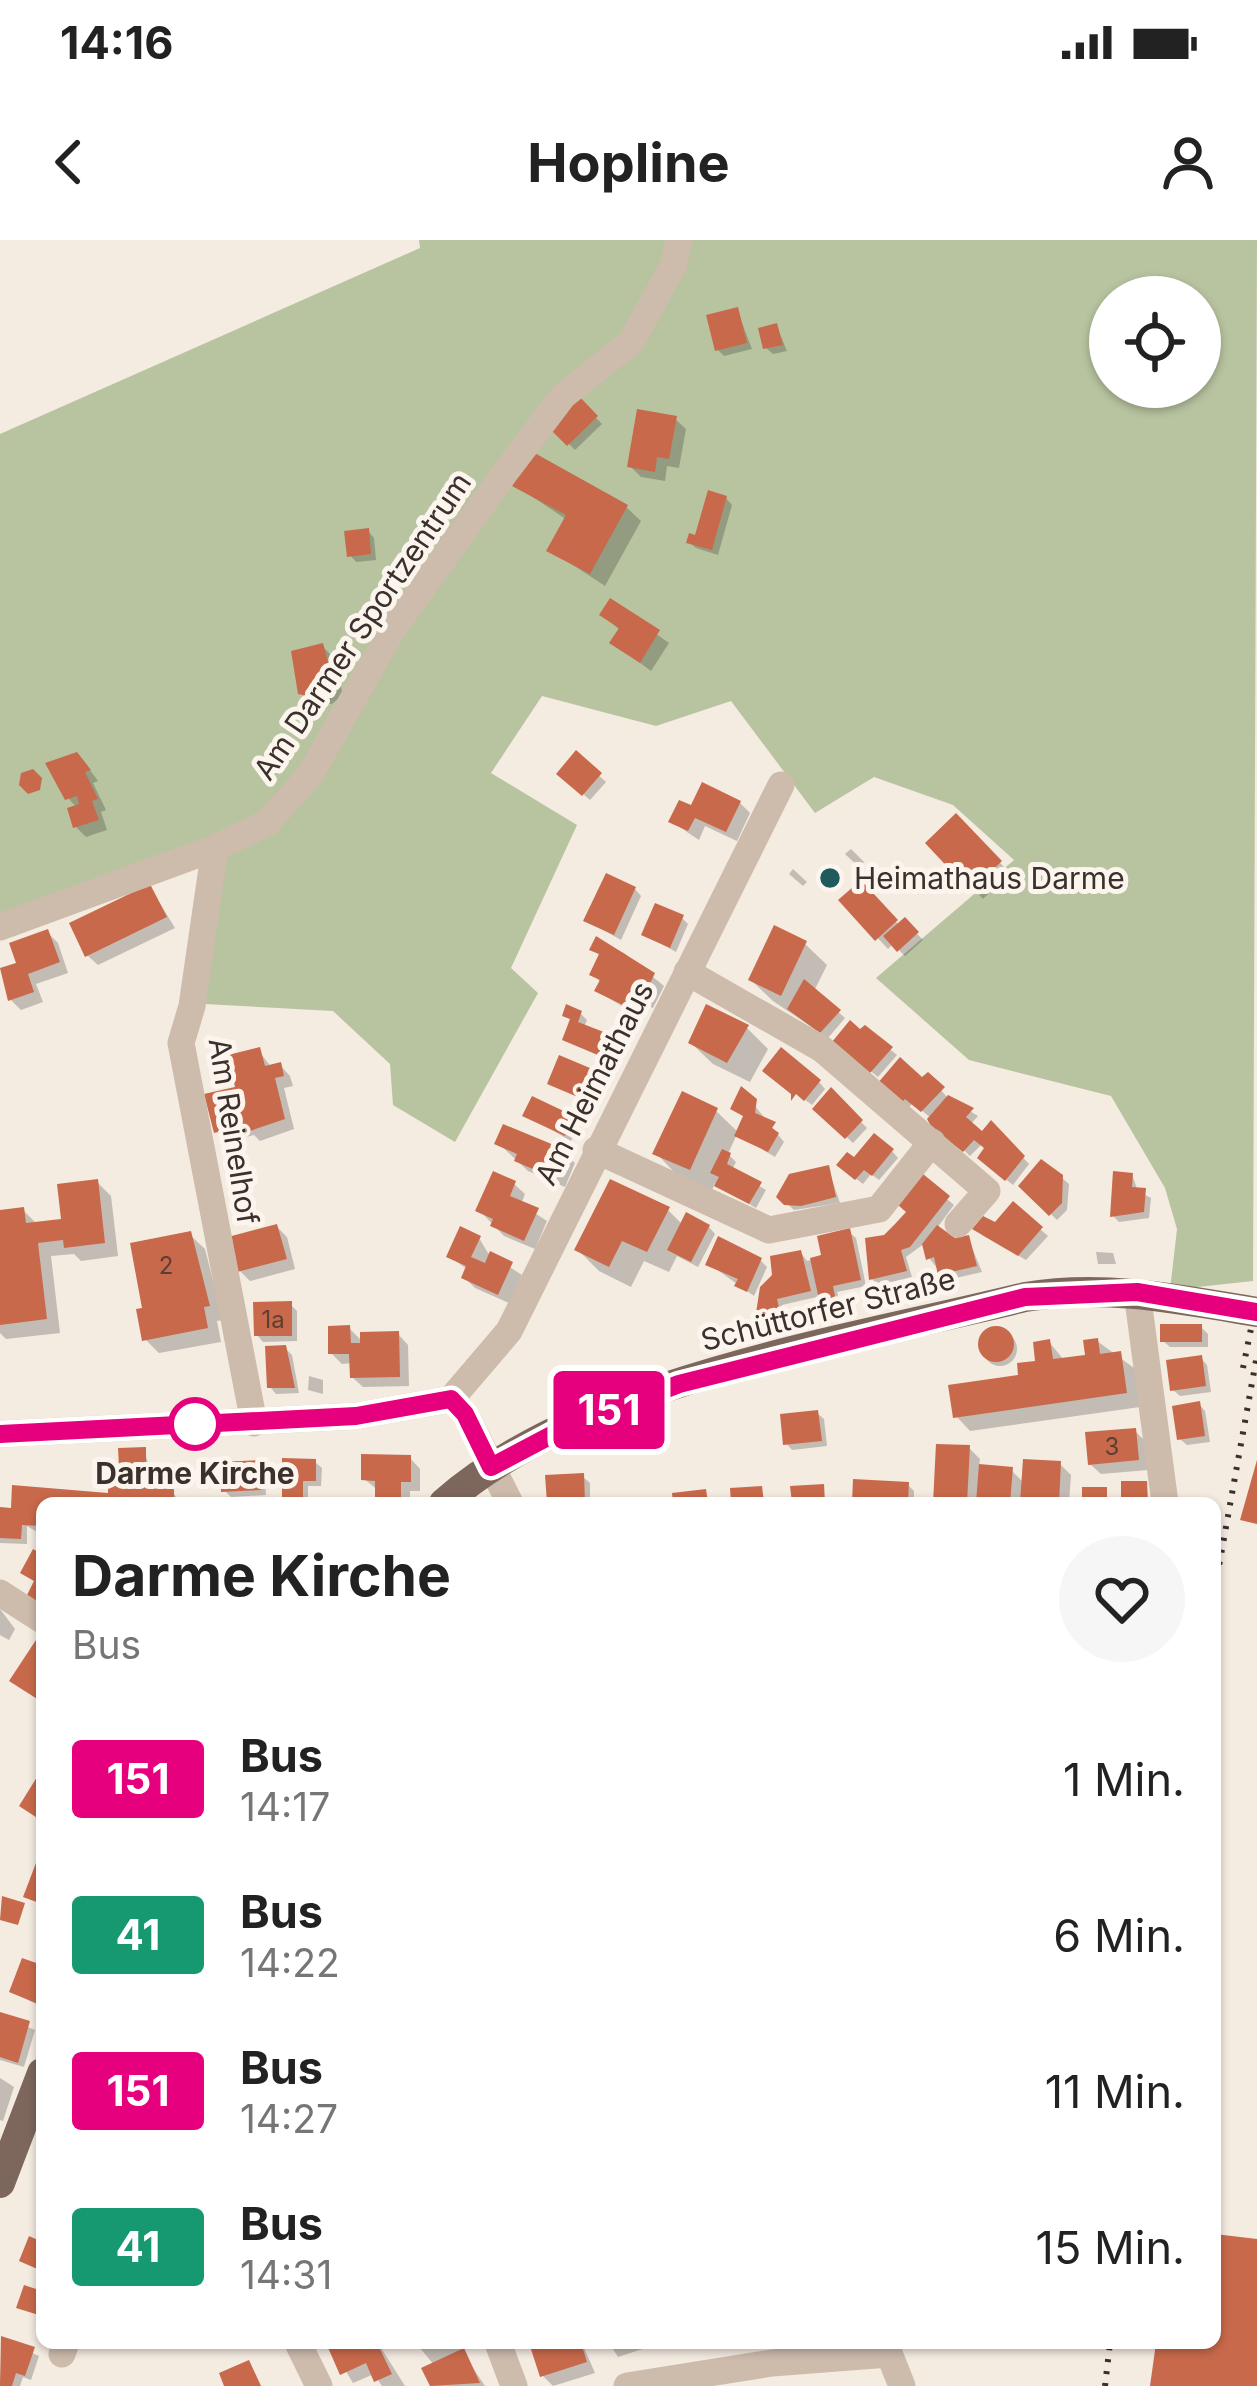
<!DOCTYPE html>
<html lang="de">
<head>
<meta charset="utf-8">
<style>
  body { margin:0; font-family:Inter,sans-serif; background:#f6f6f6; color:#222; height:100vh; display:flex; flex-direction:column; font-size:45px; white-space:nowrap }
  * { box-sizing:border-box; margin:0 }
  p { font-size:39px; color:#767676 }
  .icon { flex:none; width:66px; height:66px; fill:none; stroke:currentColor; stroke-width:2; stroke-linecap:round; stroke-linejoin:round }
  .map { position:relative; flex:1; overflow:hidden }
  .side { position:absolute; left:36px; top:1257px; width:1185px; height:852px; display:flex; flex-direction:column; background:#fff; border-radius:18px; box-shadow:0 3px 9px #0004 }
  .side>* { flex:none }
  .badge { padding:0 24px; border-radius:9px; font-size:42px; line-height:78px }
  .tools { position:absolute; left:1089px; top:36px; display:grid; gap:24px }
  .tools a { display:grid; place-items:center; width:132px; height:132px; border-radius:50%; background:#fff; box-shadow:0 3px 9px #0004; font-size:60px }
  .map>.badge { position:absolute; translate:-50% -50%; box-shadow:0 0 0 6px #fff }
  .round { display:grid; place-items:center; flex:none; width:126px; height:126px; border-radius:63px; background:#f6f6f6 }
  .head { display:flex; align-items:center; justify-content:space-between; height:204px; padding:0 36px }
  h1 { font-size:57px; font-weight:700; line-height:90px }
  ul { padding:0; list-style:none }
  li { display:flex; align-items:center; gap:36px; height:156px; padding:0 36px }
  li div { flex:1 }
  li b { display:block; font-size:45px }
  li em { font-style:normal }
  li .badge { min-width:132px; font-weight:700; text-align:center }
  .status { display:flex; justify-content:space-between; align-items:center; height:84px; padding:0 60px; background:#fff; direction:ltr }
  .status svg { height:33px; fill:currentColor }
  header { display:flex; justify-content:space-between; align-items:center; height:156px; padding:0 36px; background:#fff; font-size:54px; font-weight:700 }
  .map>svg:first-child { display:block }
  .green { fill:#b8c4a0; fill-rule:evenodd }
  .shadow { fill:#0003 }
  .building { fill:#c8694b }
  .lines { fill:none; stroke-linecap:round; stroke-linejoin:round }
  .minor { stroke:#cdbbac; stroke-width:27 }
  .major { stroke:#7d675c; stroke-width:30 }
  .rail { stroke:#3b302b; stroke-width:6; stroke-dasharray:3 9; stroke-linecap:butt }
  .line-casing { stroke:#fff; stroke-width:27 }
  .line { stroke:#e6007e; stroke-width:18 }
  .poi-dot { fill:#1f5a5e; stroke:#fbf5ee; stroke-width:4.5 }
  .stop-dot { fill:#fff; stroke:#e6007e; stroke-width:6 }
  .labels { text-anchor:middle; dominant-baseline:central; stroke-width:10; stroke-linejoin:round; paint-order:stroke }
  .number-label { font-size:24px; fill:#5e3e33 }
  .street-label { font-size:30px; fill:#3b302b; stroke:#fbf5ee }
  .poi-label { font-size:30px; fill:#3b302b; stroke:#fbf5ee; text-anchor:start }
  .stop-label { font-size:30px; font-weight:bold; fill:#3b302b; stroke:#fbf5ee }
</style>
</head>
<body>
<div class="status"><b>14:16</b><svg viewBox="0 0 49 12"><path d="M0 12V9h3v3zM5 12V6h3v6zM10 12V3h3v9zM15 12V0h3v12zM26 1h20v11H26zM47 4h2v5h-2z"/></svg></div>
<header><svg class="icon" aria-label="back" viewBox="0 0 24 24"><path d="M15 5l-7 7 7 7"/></svg>Hopline<svg class="icon" aria-label="person" viewBox="0 0 24 24"><circle cx="12" cy="8" r="4"/><path d="M4 21q1-7 8-7t8 7"/></svg></header>
<div class="map">
<svg width="1257" height="2146" viewBox="0 0 1257 2146">
  <rect width="100%" height="100%" fill="#f4ebe1"/>
  <path class="green" d="M419,0h838l-4,1041 -83,9 7,-61 -12,-41 -54,-92 -142,-36 -93,-82 138,-118 -61,-55 -79,-28 -59,36 -84,-112 -75,25 -114,-30 -51,77 86,52 -66,143 27,25 -83,149 -62,-37 -3,-41 -57,-53 -147,-8 25,-155 -211,77v-491l420,-186zM1110,57h90v90h-90z"/>
  <g class="shadow">
    <polygon points="737,70 752,109 724,116 718,110"/>
    <polygon points="777,87 787,111 773,114 766,108"/>
    <polygon points="578,159 602,184 575,210 551,186"/>
    <polygon points="675,179 686,189 679,228 667,226 665,241 641,237 630,226"/>
    <polygon points="515,245 626,267 641,281 605,346 550,310 567,280"/>
    <polygon points="726,258 732,265 718,315 696,308 689,302"/>
    <polygon points="368,291 374,298 376,320 356,322 350,315"/>
    <polygon points="611,362 669,403 651,431 613,403 621,391 602,375"/>
    <polygon points="322,406 333,417 343,455 332,464 312,463 301,452"/>
    <polygon points="576,515 606,542 590,560 560,534"/>
    <polygon points="87,526 98,541 93,543 106,570 101,572 107,590 86,597 76,587 77,568 68,558"/>
    <polygon points="740,563 750,573 737,601 705,586 699,600 672,582 692,569"/>
    <polygon points="956,578 1010,633 983,659 929,603"/>
    <polygon points="851,609 864,622 859,627 845,614"/>
    <polygon points="793,629 807,642 803,646 789,634"/>
    <polygon points="861,644 900,686 905,681 923,700 905,716 893,704 888,709 843,661"/>
    <polygon points="150,647 175,688 98,725 87,715"/>
    <polygon points="635,649 641,656 621,700 587,681"/>
    <polygon points="682,678 688,684 676,712 644,694"/>
    <polygon points="47,692 58,703 68,733 36,744 43,762 21,770 11,760"/>
    <polygon points="597,700 624,713 664,746 653,768 646,765 640,777 597,751 601,743 593,734 601,717 593,709"/>
    <polygon points="805,704 827,725 814,751 845,778 828,798 773,761 751,740"/>
    <polygon points="580,773 587,780 584,787 619,805 612,822 565,799 573,782 565,775"/>
    <polygon points="747,788 768,809 750,842 713,824 691,803"/>
    <polygon points="865,789 897,815 878,837 842,808"/>
    <polygon points="259,811 271,827 280,825 290,836 293,846 284,848 294,889 260,901 254,895 227,902 216,891"/>
    <polygon points="595,833 601,840 592,864 551,843"/>
    <polygon points="773,836 819,842 825,849 812,865"/>
    <polygon points="928,836 947,857 978,876 970,885 982,895 991,884 1029,924 1013,945 987,924 988,909 982,904 970,916 932,879 913,863 908,868 881,844"/>
    <polygon points="742,850 784,902 775,917 737,894 728,914 736,922 732,930 766,950 756,968 715,943 712,950 677,935 656,913 716,871 739,893 746,878 733,869"/>
    <polygon points="831,852 867,888 853,903 816,869"/>
    <polygon points="526,875 573,879 579,885 571,901"/>
    <polygon points="498,903 564,913 575,923 565,947 528,931"/>
    <polygon points="892,911 898,918 879,940 871,934 863,944 846,931 854,922"/>
    <polygon points="828,928 840,963 794,970 780,957"/>
    <polygon points="1132,935 1138,951 1151,958 1149,978 1119,982 1113,976"/>
    <polygon points="1061,937 1069,944 1067,970 1057,980 1022,946"/>
    <polygon points="923,939 954,965 937,988 954,1001 968,998 982,1032 947,1040 929,1018 925,1003 906,1017 912,1037 878,1045 872,1039 886,998 910,973"/>
    <polygon points="97,942 111,956 118,1016 81,1021 74,1014 51,1016 60,1093 6,1099 0,1093 0,973 23,970 37,984 64,981"/>
    <polygon points="514,944 525,954 521,964 547,981 535,1009 504,996 479,970"/>
    <polygon points="1013,966 1048,996 1026,1020 982,995"/>
    <polygon points="668,970 683,985 709,987 715,994 698,1027 677,1016 669,1032 644,1021 631,1047 599,1031 578,1010"/>
    <polygon points="277,987 287,997 295,1029 250,1041 240,1031"/>
    <polygon points="849,992 856,998 866,1046 837,1052 841,1067 829,1069 821,1056 782,1065 785,1078 766,1078 759,1072 801,1013 807,1021 824,1017"/>
    <polygon points="190,995 205,1009 223,1080 217,1081 221,1102 159,1113 145,1099 145,1070"/>
    <polygon points="479,998 488,1013 522,1035 509,1063 475,1048 464,1037 468,1030 449,1016"/>
    <polygon points="1096,1012 1113,1013 1116,1024 1098,1024"/>
    <polygon points="760,1020 767,1027 754,1056 709,1024"/>
    <polygon points="290,1064 297,1071 297,1101 263,1102 257,1095"/>
    <polygon points="1201,1087 1208,1094 1208,1107 1170,1107 1163,1101"/>
    <polygon points="349,1088 363,1102 398,1094 408,1105 409,1146 363,1147 352,1137 352,1123 342,1124 331,1113"/>
    <circle cx="1000" cy="1109" r="17"/>
    <polygon points="1097,1101 1134,1128 1140,1167 970,1191 956,1176 1022,1138 1039,1123 1049,1102 1064,1120 1088,1117"/>
    <polygon points="285,1108 292,1115 299,1153 276,1154 270,1147"/>
    <polygon points="1201,1118 1207,1125 1211,1152 1180,1156 1173,1150"/>
    <polygon points="309,1136 323,1140 323,1154 308,1150"/>
    <polygon points="1199,1164 1205,1171 1210,1202 1187,1205 1180,1199"/>
    <polygon points="817,1173 824,1179 827,1206 792,1210 786,1203"/>
    <polygon points="1135,1191 1145,1201 1148,1230 1101,1234 1090,1224"/>
    <polygon points="969,1208 980,1219 979,1227 1011,1230 1024,1243 1060,1224 1071,1235 1069,1263 936,1263"/>
    <polygon points="144,1210 151,1232 128,1233 122,1226"/>
    <polygon points="410,1218 420,1229 420,1251 410,1251 410,1263 381,1263 378,1250 364,1239"/>
    <polygon points="315,1222 322,1228 321,1246 308,1246 308,1263 287,1263"/>
    <polygon points="258,1223 264,1229 266,1255 231,1257 224,1250"/>
    <polygon points="583,1237 590,1243 590,1263 550,1263"/>
    <polygon points="908,1245 914,1251 914,1263 855,1263"/>
    <polygon points="173,1252 180,1263 42,1263 42,1295 27,1286 27,1304 0,1303 0,1268 14,1270 68,1255"/>
    <polygon points="652,1259 656,1263 620,1263"/>
    <polygon points="0,1369 15,1389 9,1400 0,1395"/>
    <polygon points="24,1721 42,1728 42,1767 12,1752"/>
    <polygon points="0,1775 35,1790 24,1827 0,1820"/>
    <polygon points="0,1838 14,1847 3,1881 0,1880"/>
    <polygon points="3,2100 39,2116 31,2140 23,2137 20,2146 0,2146"/>
    <polygon points="329,2103 378,2103 405,2146 382,2146 374,2134 353,2143"/>
    <polygon points="416,2103 468,2103 459,2107 485,2146 433,2146 425,2129 434,2125"/>
    <polygon points="532,2103 582,2103 595,2133 553,2146 543,2136"/>
    <polygon points="609,2103 654,2103 655,2105 618,2117"/>
    <polygon points="676,2103 717,2103 717,2108 682,2109"/>
  </g>
  <g class="building">
    <polygon points="738,67 747,103 715,111 706,75"/>
    <polygon points="777,83 783,105 763,109 758,88"/>
    <polygon points="578,155 598,176 567,206 547,186"/>
    <polygon points="637,169 677,176 669,219 657,217 655,232 627,227"/>
    <polygon points="531,211 628,265 590,334 546,311 566,275 512,246"/>
    <polygon points="708,250 727,256 712,310 686,303 689,293 695,295"/>
    <polygon points="369,288 371,314 347,317 344,291"/>
    <polygon points="610,358 660,390 640,423 609,403 619,388 599,375"/>
    <polygon points="323,403 334,445 313,457 298,454 291,411"/>
    <polygon points="576,510 602,533 582,556 556,534"/>
    <polygon points="77,512 91,530 85,532 98,559 92,561 99,580 73,588 67,568 79,564 77,556 65,560 45,523"/>
    <polygon points="33,529 42,538 40,550 28,554 19,545 21,533"/>
    <polygon points="702,542 741,561 726,592 695,578 688,591 668,582 679,560 691,565"/>
    <polygon points="956,573 1002,621 970,651 925,603"/>
    <polygon points="606,633 636,647 614,695 583,681"/>
    <polygon points="861,640 898,680 875,701 838,660"/>
    <polygon points="150,644 167,677 85,717 69,683"/>
    <polygon points="655,663 684,675 670,708 641,695"/>
    <polygon points="905,677 919,692 897,712 883,696"/>
    <polygon points="774,685 807,701 781,756 748,740"/>
    <polygon points="48,689 60,722 28,734 34,752 8,761 0,728 16,723 9,703"/>
    <polygon points="596,696 655,733 642,760 635,756 629,768 594,751 600,740 589,735 599,714 589,710"/>
    <polygon points="804,739 841,770 820,793 787,769"/>
    <polygon points="566,764 582,771 578,782 614,796 605,818 562,800 570,779 562,776"/>
    <polygon points="706,764 749,785 727,823 688,803"/>
    <polygon points="850,780 860,789 865,785 893,807 870,833 832,802"/>
    <polygon points="260,807 265,826 281,822 284,836 275,838 285,879 247,892 245,885 214,893 204,854 235,847 228,815"/>
    <polygon points="781,807 821,840 804,861 796,854 791,861 791,854 762,831"/>
    <polygon points="559,815 597,831 585,860 547,844"/>
    <polygon points="900,817 922,837 928,832 945,847 921,872 905,859 900,864 877,844"/>
    <polygon points="741,846 757,859 755,873 776,882 772,888 779,893 768,912 734,896 743,876 730,869"/>
    <polygon points="831,847 863,880 845,899 812,869"/>
    <polygon points="682,851 718,868 690,930 652,914"/>
    <polygon points="948,855 974,868 966,877 982,891 991,880 1025,916 1005,941 977,918 984,908 974,900 963,912 932,888 927,879"/>
    <polygon points="532,856 574,876 565,896 522,876"/>
    <polygon points="503,884 566,910 554,938 514,921 517,914 494,904"/>
    <polygon points="874,893 894,909 872,936 864,930 855,940 836,925 847,912 854,917"/>
    <polygon points="722,909 731,913 727,924 762,942 749,964 714,946 719,937 710,933"/>
    <polygon points="1041,919 1063,935 1062,963 1049,976 1018,946"/>
    <polygon points="829,925 836,957 801,966 784,965 776,957 789,934"/>
    <polygon points="493,931 516,941 510,956 539,968 524,1001 490,986 493,979 475,971"/>
    <polygon points="1113,931 1133,933 1132,947 1146,948 1144,972 1110,977"/>
    <polygon points="923,934 950,956 910,1007 901,1010 907,1031 869,1040 865,998 884,995 895,984 906,972 898,965"/>
    <polygon points="98,939 105,1003 64,1008 63,1000 38,1003 47,1079 0,1085 0,970 24,967 26,983 61,979 57,944"/>
    <polygon points="610,939 670,967 647,1012 622,1001 609,1027 574,1010"/>
    <polygon points="1013,961 1043,987 1018,1016 972,989 983,976 995,982"/>
    <polygon points="686,972 710,985 691,1022 667,1010"/>
    <polygon points="277,984 287,1019 237,1032 228,997"/>
    <polygon points="937,985 955,998 969,995 977,1026 938,1035 934,1017 926,1020 922,1004"/>
    <polygon points="460,986 481,996 471,1017 485,1023 490,1011 513,1022 498,1055 461,1038 466,1026 446,1017"/>
    <polygon points="850,988 861,1040 833,1046 836,1061 820,1064 810,1018 821,1015 817,996"/>
    <polygon points="191,991 210,1066 204,1067 208,1088 142,1101 136,1069 142,1068 130,1003"/>
    <polygon points="718,996 762,1018 747,1052 734,1046 738,1039 705,1025"/>
    <polygon points="801,1010 811,1051 777,1059 780,1072 756,1073 760,1047 772,1035 770,1016"/>
    <polygon points="292,1061 292,1096 254,1096 253,1062"/>
    <rect x="1160" y="1084" width="42" height="18"/>
    <polygon points="350,1085 351,1103 360,1103 360,1092 399,1091 400,1137 350,1138 349,1114 328,1114 328,1086"/>
    <circle cx="996" cy="1104" r="18"/>
    <polygon points="1098,1098 1100,1114 1121,1111 1127,1153 953,1178 948,1145 1018,1135 1017,1123 1035,1121 1033,1102 1050,1099 1053,1119 1085,1115 1083,1100"/>
    <polygon points="286,1105 295,1148 267,1148 265,1106"/>
    <polygon points="1202,1115 1206,1146 1170,1151 1166,1120"/>
    <polygon points="1200,1161 1205,1196 1177,1200 1172,1166"/>
    <polygon points="818,1170 822,1201 783,1205 780,1174"/>
    <polygon points="1136,1188 1139,1220 1088,1225 1085,1192"/>
    <polygon points="936,1204 970,1205 967,1263 933,1263"/>
    <polygon points="146,1207 146,1226 119,1227 118,1208"/>
    <polygon points="361,1214 411,1215 411,1242 401,1242 401,1261 375,1261 375,1241 361,1240"/>
    <polygon points="282,1218 316,1219 316,1241 303,1241 303,1262 282,1262"/>
    <polygon points="1023,1219 1061,1221 1059,1263 1020,1263"/>
    <polygon points="259,1220 261,1250 221,1252 220,1222"/>
    <polygon points="1257,1220 1257,1284 1240,1280"/>
    <polygon points="979,1224 1013,1227 1010,1263 976,1263"/>
    <polygon points="584,1233 585,1263 547,1263 545,1235"/>
    <polygon points="853,1239 909,1242 908,1263 852,1263"/>
    <polygon points="1121,1241 1147,1241 1148,1263 1082,1263 1082,1247 1107,1247 1107,1257 1121,1257"/>
    <polygon points="824,1244 825,1263 792,1263 790,1246"/>
    <polygon points="12,1245 108,1253 108,1245 174,1249 174,1263 42,1263 42,1286 22,1285 21,1299 0,1298 0,1267 11,1268"/>
    <polygon points="762,1246 764,1263 731,1263 730,1248"/>
    <polygon points="706,1249 708,1263 673,1263 672,1253"/>
    <polygon points="33,1309 42,1314 42,1366 26,1357 34,1341 20,1333"/>
    <polygon points="36,1400 42,1404 42,1462 9,1441"/>
    <polygon points="42,1529 42,1581 19,1566"/>
    <polygon points="36,1623 42,1626 42,1664 23,1657"/>
    <polygon points="2,1656 25,1663 18,1685 0,1680"/>
    <polygon points="22,1718 42,1725 36,1763 9,1752"/>
    <polygon points="0,1772 30,1781 18,1823 0,1817"/>
    <polygon points="1215,1994 1257,1999 1257,2146 1150,2146 1156,2103 1215,2103"/>
    <polygon points="29,1996 42,2002 42,2031 19,2021"/>
    <polygon points="24,2045 42,2051 42,2076 16,2068"/>
    <polygon points="1,2096 35,2107 25,2136 16,2133 12,2146 0,2146"/>
    <polygon points="326,2103 377,2103 392,2134 374,2142 366,2123 340,2135"/>
    <polygon points="529,2103 581,2103 587,2122 540,2137"/>
    <polygon points="464,2108 480,2143 430,2146 421,2128"/>
    <polygon points="249,2120 261,2146 224,2146 219,2133"/>
  </g>
  <g class="lines">
    <g class="minor">
      <polyline points="215,608 192,766 181,803 254,1183"/>
      <polyline points="0,687 215,608 267,583 310,535 391,392 507,230 563,156 631,102 674,24 679,0"/>
      <polyline points="687,732 822,809 987,951 958,984"/>
      <polyline points="596,910 769,990 879,969 932,902"/>
      <polyline points="1137,1052 1165,1263"/>
      <polyline points="451,1159 509,1091 781,545"/>
      <polyline points="0,1194 356,1176 451,1159 465,1174 510,1263"/>
      <polyline points="0,1353 42,1380"/>
      <polyline points="298,2103 319,2146"/>
      <polyline points="498,2103 514,2146"/>
      <polyline points="885,2103 902,2146"/>
      <polyline points="62,2114 66,2103"/>
      <polyline points="627,2146 772,2123 889,2114"/>
    </g>
    <g class="major">
      <path d="M444,1263c139,-123 403,-162 581,-206 79,-13 154,2 232,15"/>
      <polyline points="0,1943 42,1833"/>
    </g>
    <g class="rail">
      <polyline points="1243,1128 1257,1059"/>
      <polyline points="1215,1348 1257,1115"/>
      <polyline points="1105,2146 1110,2103"/>
    </g>
  </g>
  <g class="lines">
    <defs>
      <polyline id="line" points="0,1194 356,1176 451,1159 465,1174 491,1227 561,1190 679,1144 1025,1057 1137,1052 1257,1072"/>
    </defs>
    <use href="#line" class="line-casing"/>
    <use href="#line" class="line"/>
  </g>
  <circle class="poi-dot" cx="830" cy="638" r="12"/>
  <circle class="stop-dot" cx="195" cy="1184" r="24"/>
  <g class="labels">
    <g class="number-label">
      <text x="166" y="1025">2</text>
      <text x="273" y="1079">1a</text>
      <text x="1112" y="1206">3</text>
    </g>
    <g class="street-label">
      <text transform="translate(362 386) rotate(-56)">Am Darmer Sportzentrum</text>
      <text transform="translate(594 843) rotate(-63)">Am Heimathaus</text>
      <text transform="translate(234 891) rotate(81)">Am Reinelhof</text>
      <text transform="translate(828 1069) rotate(-14)">Schüttorfer Straße</text>
    </g>
    <g class="poi-label">
      <text x="854" y="638">Heimathaus Darme</text>
    </g>
    <g class="stop-label">
      <text x="195" y="1233">Darme Kirche</text>
    </g>
  </g>
</svg>
<div class="tools">
<a><svg class="icon" aria-label="locate" viewBox="0 0 24 24"><circle cx="12" cy="12" r="6"/><path d="M12 2v4M12 18v4M2 12h4M18 12h4"/></svg></a>
</div>
<b class="badge" style="left:609px;top:1170px;background:#e6007e;color:#fff">151</b>
<section class="side">
<div class="head"><div><h1>Darme Kirche</h1><p>Bus</p></div><a class="round"><svg class="icon" aria-label="heart" viewBox="0 0 24 24"><path d="M12 20l-8-8c-3-5 5-10 8-4 3-6 11-1 8 4z"/></svg></a></div>
<ul>
<li><span class="badge" style="background:#e6007e;color:#fff">151</span><div><b>Bus</b><p>14:17</p></div><em>1 Min.</em></li>
<li><span class="badge" style="background:#169971;color:#fff">41</span><div><b>Bus</b><p>14:22</p></div><em>6 Min.</em></li>
<li><span class="badge" style="background:#e6007e;color:#fff">151</span><div><b>Bus</b><p>14:27</p></div><em>11 Min.</em></li>
<li><span class="badge" style="background:#169971;color:#fff">41</span><div><b>Bus</b><p>14:31</p></div><em>15 Min.</em></li>
</ul>
</section>
</div>
</body>
</html>
